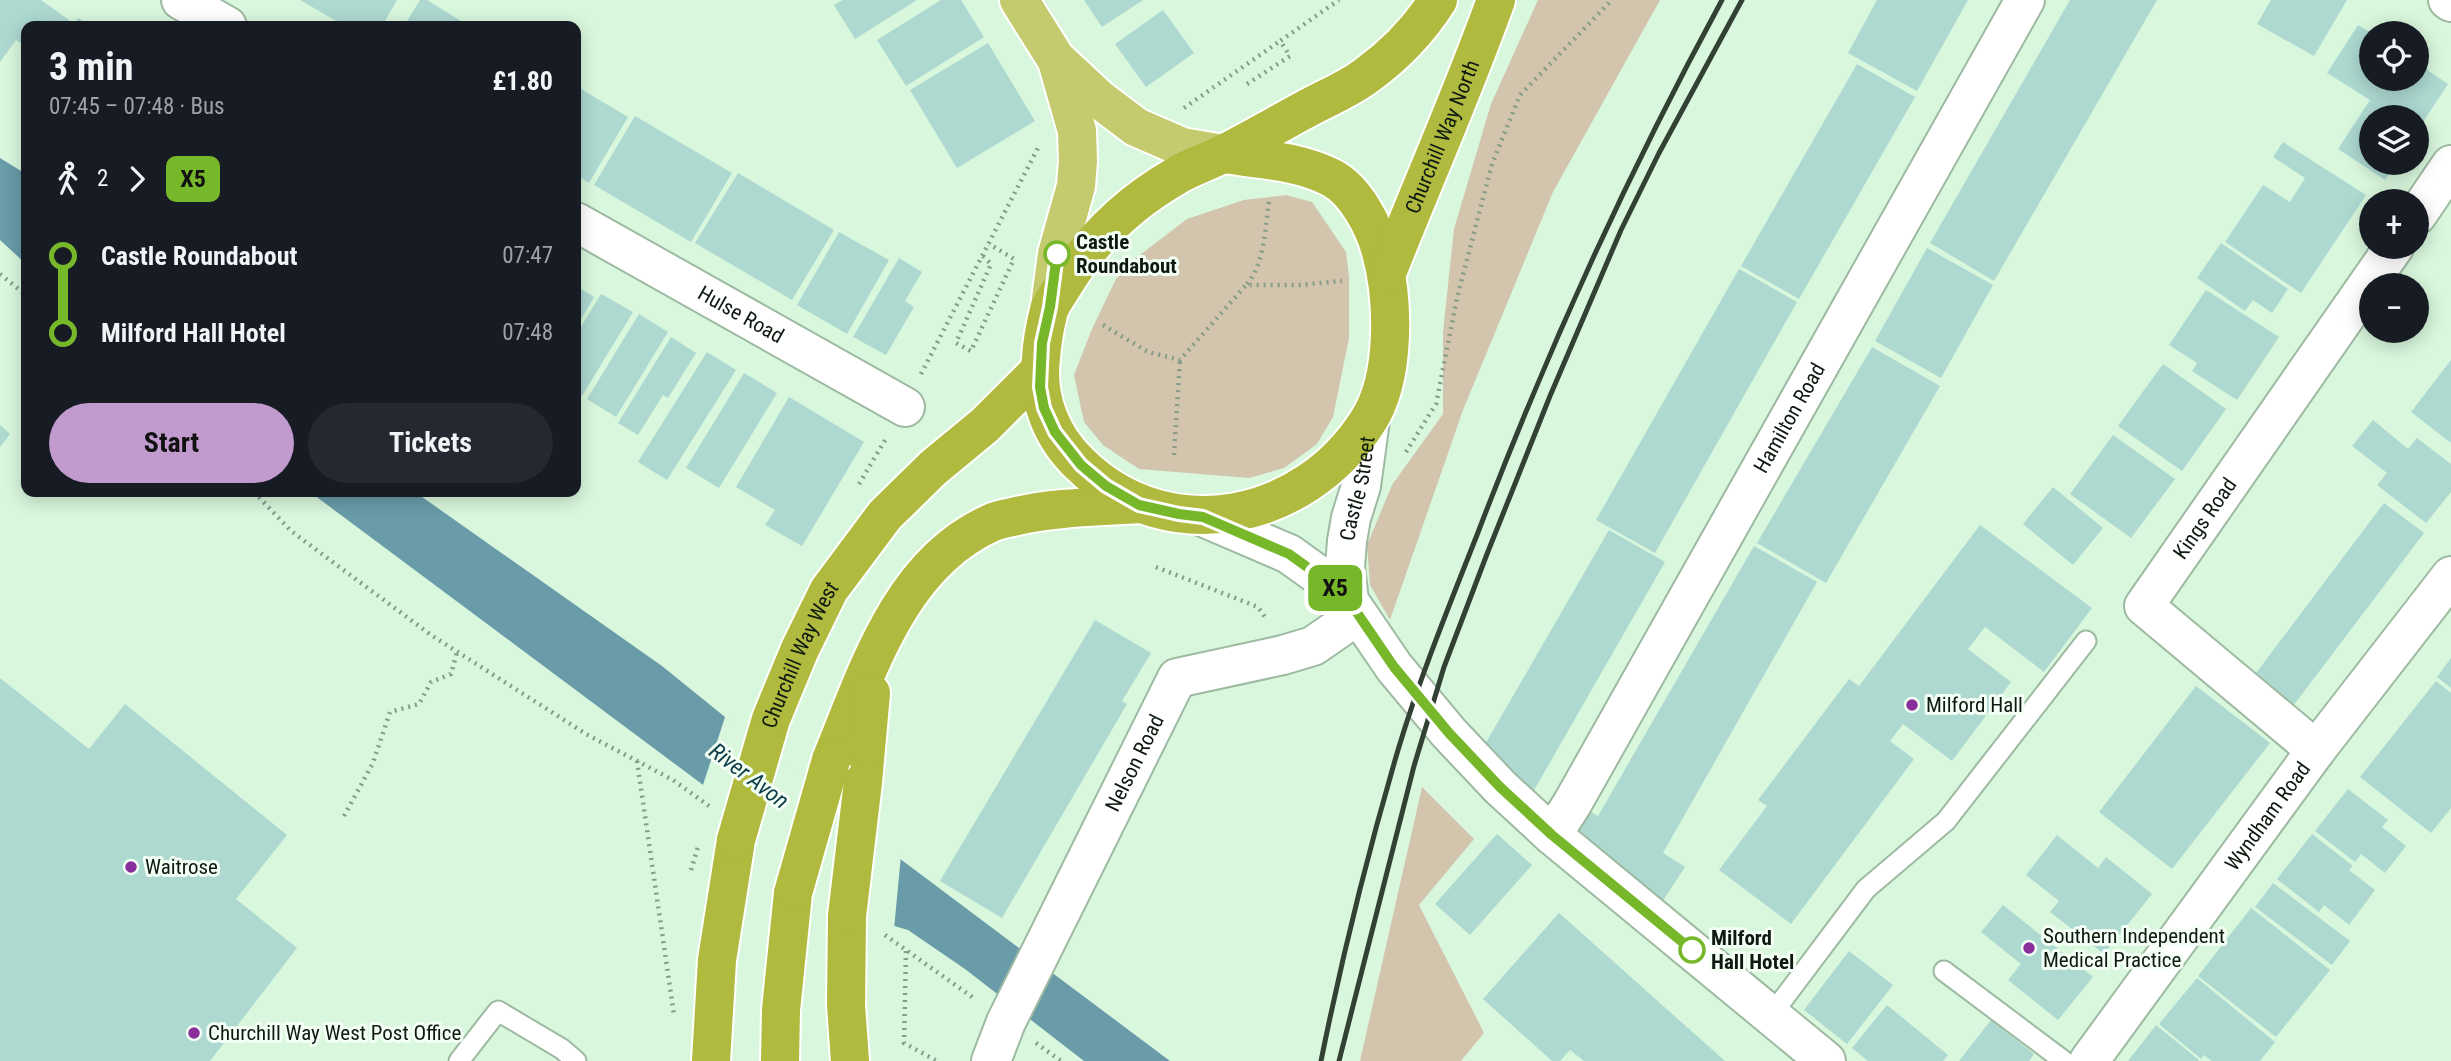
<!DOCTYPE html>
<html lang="en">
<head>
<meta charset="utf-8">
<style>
  body { margin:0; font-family:"Roboto Condensed",sans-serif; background:#242831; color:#f1f3f6; height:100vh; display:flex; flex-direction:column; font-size:26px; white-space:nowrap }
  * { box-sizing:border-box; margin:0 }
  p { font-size:23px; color:#9ea1a6 }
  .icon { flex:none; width:38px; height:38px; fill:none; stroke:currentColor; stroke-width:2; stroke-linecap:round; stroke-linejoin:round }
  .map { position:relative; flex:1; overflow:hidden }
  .drawer { position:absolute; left:21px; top:21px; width:560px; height:476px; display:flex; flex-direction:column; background:#171b24; border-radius:14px; box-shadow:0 4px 18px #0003 }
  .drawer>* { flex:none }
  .badge { padding:0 14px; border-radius:10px; font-size:24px; line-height:46px }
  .fabs { position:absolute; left:2359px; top:21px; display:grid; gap:14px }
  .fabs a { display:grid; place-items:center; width:70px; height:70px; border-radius:50%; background:#171b24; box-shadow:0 4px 18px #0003; font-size:35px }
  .map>.badge { position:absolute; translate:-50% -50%; box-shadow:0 0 0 4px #fff }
  .legs { display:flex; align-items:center; gap:10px; height:77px; padding:0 28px; font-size:23px }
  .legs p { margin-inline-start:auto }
  .overview { display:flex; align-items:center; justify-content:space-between; height:119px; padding:0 28px }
  h1 { font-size:38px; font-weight:700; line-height:52px }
  .cta { display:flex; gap:14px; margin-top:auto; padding:14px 28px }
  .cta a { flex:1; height:80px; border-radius:42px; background:#c29bce; color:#111; font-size:28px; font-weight:700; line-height:80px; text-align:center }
  .cta a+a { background:#242831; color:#f1f3f6 }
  ul { padding:0 28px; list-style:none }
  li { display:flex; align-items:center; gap:24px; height:77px; font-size:26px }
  li i { display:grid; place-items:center; width:10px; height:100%; margin:0 9px; background:currentColor }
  li i::after { content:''; width:18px; height:18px; margin:-9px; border:5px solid; border-radius:50%; background:#171b24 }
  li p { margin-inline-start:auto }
  li:first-child i { background:linear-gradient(#0000 50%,currentColor 0) }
  li:last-child i { background:linear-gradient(currentColor 50%,#0000 0) }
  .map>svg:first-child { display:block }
  .green { fill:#d2c4ad }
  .water { fill:#699ba9 }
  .pier { fill:#d9f7dd }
  .building { fill:#add9d1 }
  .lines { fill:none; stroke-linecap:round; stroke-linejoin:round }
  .service-casing { stroke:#9dbaa1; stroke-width:23 }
  .minor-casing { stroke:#9dbaa1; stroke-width:42 }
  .tertiary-casing { stroke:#9dbaa1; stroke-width:42 }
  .primary-casing { stroke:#fff; stroke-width:42 }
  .trunk-casing { stroke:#fff; stroke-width:42 }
  .path { stroke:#869c89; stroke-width:4.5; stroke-dasharray:2 5; stroke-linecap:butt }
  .service { stroke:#fff; stroke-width:19 }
  .minor { stroke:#fff; stroke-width:38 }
  .tertiary { stroke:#fff; stroke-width:38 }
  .primary { stroke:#c4cb6f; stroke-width:38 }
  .trunk { stroke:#b0ba3f; stroke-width:38 }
  .rail { stroke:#334135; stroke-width:5 }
  .trunk-bridge-casing { stroke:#fff; stroke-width:42; stroke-linecap:butt }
  .path-bridge { stroke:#869c89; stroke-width:4.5; stroke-dasharray:2 5; stroke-linecap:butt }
  .trunk-bridge { stroke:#b0ba3f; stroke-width:38 }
  .line-1-casing { stroke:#fff; stroke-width:16 }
  .line-1 { stroke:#76b82a; stroke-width:10 }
  .stop-1-dot { fill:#fff; stroke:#76b82a; stroke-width:3.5 }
  .poi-dot { fill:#882f9c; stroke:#f3fff4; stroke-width:2.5 }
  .labels { text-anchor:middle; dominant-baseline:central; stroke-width:6; stroke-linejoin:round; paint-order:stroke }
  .street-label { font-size:21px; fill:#0e1910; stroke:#f3fff4 }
  .stop-label { font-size:21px; font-weight:bold; fill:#0e1910; stroke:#f3fff4; text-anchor:start }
  .poi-label { font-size:21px; fill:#0e1910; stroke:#f3fff4; text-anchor:start }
  .water-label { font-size:23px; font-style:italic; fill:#0d3d48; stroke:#f3fff4 }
</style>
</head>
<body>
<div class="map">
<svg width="2451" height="1061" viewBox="0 0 2451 1061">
  <rect width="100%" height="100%" fill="#d9f7dd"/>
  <g class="green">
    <polygon points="1538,0 1660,0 1553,192 1463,410 1390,620 1370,585 1367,545 1392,485 1443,414 1443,332 1454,229 1491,104"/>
    <polygon points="1286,195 1312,202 1346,252 1349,277 1349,338 1333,417 1317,444 1284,468 1249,478 1139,469 1103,445 1084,422 1074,375 1092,329 1116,279 1136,258 1187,219 1244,200"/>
    <polygon points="1422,787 1474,839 1419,905 1484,1033 1461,1061 1360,1061"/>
  </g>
  <g class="water">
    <polygon points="0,158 26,174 26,264 0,240"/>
    <polygon points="310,492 415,492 662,666 903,861 1170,1061 1084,1061 965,969 908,930 891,925"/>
  </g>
  <polygon class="pier" points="726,714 901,855 894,929 702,788"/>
  <g class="building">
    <polygon points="0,0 41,0 69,20 64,26 26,26 26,47 16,40 0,62"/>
    <polygon points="300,0 397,0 382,26 345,26"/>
    <polygon points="420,0 427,0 469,26 404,26"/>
    <polygon points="843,0 917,0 855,39 834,5"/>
    <polygon points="941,0 961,0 984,37 906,86 877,40"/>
    <polygon points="1084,0 1143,0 1102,27"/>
    <polygon points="1877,0 1968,0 1917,91 1848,53"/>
    <polygon points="2070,0 2157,0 1994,281 1930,243"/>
    <polygon points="2271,0 2347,0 2314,56 2257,24"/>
    <polygon points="1163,10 1194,53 1146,87 1115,44"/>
    <polygon points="78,18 92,26 73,26"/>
    <polygon points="2358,25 2371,33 2371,79 2417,79 2417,63 2448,84 2417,131 2417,117 2371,117 2371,163 2396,163 2385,180 2338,149 2370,100 2327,73"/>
    <polygon points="988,43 1035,121 957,168 910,90"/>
    <polygon points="1857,64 1915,97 1799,299 1741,266"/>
    <polygon points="576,86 628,117 589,183 576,175"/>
    <polygon points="635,116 732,173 691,242 594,185"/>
    <polygon points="2283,142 2366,195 2301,293 2225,242 2263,185 2290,202 2305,178 2273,157"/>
    <polygon points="738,173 834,230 792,300 695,243"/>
    <polygon points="839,232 889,260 847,334 797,305"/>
    <polygon points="2221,243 2288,289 2272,313 2253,300 2245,311 2197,278"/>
    <polygon points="1927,248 1993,285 1941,378 1875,341"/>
    <polygon points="899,258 922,272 905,301 914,307 886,355 853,337"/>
    <polygon points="1739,269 1797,302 1655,553 1596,520"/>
    <polygon points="576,286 594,297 576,328"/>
    <polygon points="2206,290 2279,337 2237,400 2192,371 2197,363 2169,345"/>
    <polygon points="601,294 633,312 582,396 576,393 576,335"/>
    <polygon points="639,314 668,332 616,417 587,399"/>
    <polygon points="671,337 696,353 668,398 663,395 638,435 618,423"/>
    <polygon points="1872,347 1940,386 1826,583 1757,543"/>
    <polygon points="707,352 736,370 667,480 638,462"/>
    <polygon points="2451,360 2451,443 2411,412"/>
    <polygon points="2163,364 2226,409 2182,471 2118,426"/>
    <polygon points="744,373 777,393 719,488 686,468"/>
    <polygon points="789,397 864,442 802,546 765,525 775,510 736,487"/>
    <polygon points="2373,420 2408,449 2417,438 2451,464 2451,492 2426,523 2377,485 2387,473 2352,446"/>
    <polygon points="0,425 10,434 0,447"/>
    <polygon points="2113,435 2175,479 2131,538 2070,494"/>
    <polygon points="2053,487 2103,528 2073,565 2023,524"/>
    <polygon points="2384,503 2424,533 2287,714 2247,685"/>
    <polygon points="1980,525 2092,608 2044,672 1985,627 1968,649 2011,682 1952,761 1903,724 1890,741 1914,759 1791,924 1719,870 1767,806 1758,800 1849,679 1859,686"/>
    <polygon points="1609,530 1665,562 1533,792 1484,746"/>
    <polygon points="1754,546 1817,582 1663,853 1685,867 1662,902 1573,835 1588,810 1598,816"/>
    <polygon points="1095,620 1151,653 1122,701 1127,704 1002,918 940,881"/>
    <polygon points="2451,658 2451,688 2437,677"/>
    <polygon points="0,678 89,749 125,704 287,835 236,899 297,948 210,1061 0,1061"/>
    <polygon points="2436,681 2451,693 2451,808 2431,833 2360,777"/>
    <polygon points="2196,686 2270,743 2172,869 2099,812"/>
    <polygon points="2348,789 2388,820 2382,827 2406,846 2385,873 2361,854 2355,862 2315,831"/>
    <polygon points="1497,834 1532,865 1470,935 1435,904"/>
    <polygon points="2312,834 2353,866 2349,870 2375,890 2349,925 2324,905 2319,912 2277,879"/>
    <polygon points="2057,835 2098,868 2106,857 2152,894 2104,954 2050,912 2059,901 2026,875"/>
    <polygon points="2273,883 2350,941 2332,965 2255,907"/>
    <polygon points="2003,905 2093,977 2058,1020 2008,980 2021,964 1981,932"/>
    <polygon points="2251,908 2330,970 2276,1037 2198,976"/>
    <polygon points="1559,913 1725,1061 1584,1061 1570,1050 1560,1061 1552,1061 1483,999"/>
    <polygon points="1849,951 1893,985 1847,1044 1804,1010"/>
    <polygon points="2197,978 2275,1042 2260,1061 2212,1061 2204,1055 2201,1059 2159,1024"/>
    <polygon points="1887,1005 1948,1055 1943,1061 1868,1061 1852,1048"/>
    <polygon points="1991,1020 2034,1054 2029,1061 1959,1061"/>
    <polygon points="2156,1025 2199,1060 2198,1061 2128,1061"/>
  </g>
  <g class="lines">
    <defs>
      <g id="service">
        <polyline points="1944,971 2064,1061"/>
        <polyline points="1772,1014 1866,889 1946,821 2086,641"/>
        <polyline points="459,1061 498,1011 562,1049 576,1061"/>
      </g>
      <g id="minor">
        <polyline points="181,0 227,26"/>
        <polyline points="2448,0 2451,2"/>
        <polyline points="2417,215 2451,165"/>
        <path id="s1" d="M576,222l329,185"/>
        <path id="s2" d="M2316,750l-172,-144 250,-359"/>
        <path id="s3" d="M1552,835l20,-31 453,-804"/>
        <path id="s4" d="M991,1061l15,-39 171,-344 106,-23 30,-9 45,-31"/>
        <path id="s5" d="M2089,1061l227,-311 135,-174"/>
      </g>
      <g id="tertiary">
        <polyline points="1203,517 1289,554 1321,577 1349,601 1394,667 1449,733 1500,787 1552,835 1826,1061"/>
        <path id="s6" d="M1349,601l-4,-34 2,-26 4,-23 10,-32 9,-66"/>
      </g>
      <g id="primary">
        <polyline points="1019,0 1056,59 1099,99 1136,127 1182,147 1223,154"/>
        <polyline points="1050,307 1057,254 1076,186 1078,161 1077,131 1057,61"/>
      </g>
      <g id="trunk">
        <path d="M1223,154c36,5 76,7 109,24 24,13 42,48 49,74 13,48 15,126 -13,169 -63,100 -199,129 -287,44 -30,-28 -45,-67 -40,-107 1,-16 4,-32 8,-48 3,-8 9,-16 14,-24 28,-47 66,-83 113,-110 16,-10 34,-15 51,-24 27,-14 53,-29 79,-43 20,-11 43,-20 61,-34 29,-21 52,-45 71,-75"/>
        <path id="s7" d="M1387,273c36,-91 76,-181 109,-273"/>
        <path id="s8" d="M766,736l5,-17 29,-70 29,-59 56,-75 48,-47 52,-43 54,-54"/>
        <path d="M831,760c36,-87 68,-196 160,-237 8,-4 18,-5 26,-7 40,-9 81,-9 122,-12"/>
        <polyline points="863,782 871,693"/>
        <polyline points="847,916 846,1005 850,1061"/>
        <polyline points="711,1061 717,960 736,840"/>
        <polyline points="780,1061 781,1010 793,893"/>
      </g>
    </defs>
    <use href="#service" class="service-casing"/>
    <use href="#minor" class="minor-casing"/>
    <use href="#tertiary" class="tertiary-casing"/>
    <use href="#primary" class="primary-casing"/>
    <use href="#trunk" class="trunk-casing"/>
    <g class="path">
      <polyline points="1247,84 1290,56 1280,41 1339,0"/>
      <polyline points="1184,108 1280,41"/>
      <polyline points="983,256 991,264 956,343 971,351 1014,259 989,244"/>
      <polyline points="0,274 26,295"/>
      <path d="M1247,284c18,-22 18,-55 22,-83"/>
      <polyline points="1103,325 1148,352 1180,360 1246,285 1299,285 1342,281"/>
      <polyline points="921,374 1039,146"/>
      <polyline points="1406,452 1436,404 1457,298 1492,164 1520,95 1612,0"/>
      <polyline points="1174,455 1180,360"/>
      <polyline points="859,484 887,437"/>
      <polyline points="254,492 291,531 431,635 586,734 673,780 709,806"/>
      <polyline points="1156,567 1258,607 1267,620"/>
      <polyline points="637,761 674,1015"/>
      <polyline points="344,816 373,763 390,712 419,704 431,682 451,674 457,652"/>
      <polyline points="885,935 975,999"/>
      <polyline points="906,951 904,1043 937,1061"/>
      <polyline points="1036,1043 1061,1061"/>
    </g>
    <use href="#service" class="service"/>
    <use href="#minor" class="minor"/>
    <use href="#tertiary" class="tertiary"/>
    <use href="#primary" class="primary"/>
    <use href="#trunk" class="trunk"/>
    <g class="rail">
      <path d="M1321,1061c21,-104 47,-209 77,-311 22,-73 51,-144 79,-215 70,-184 151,-362 245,-535"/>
      <polyline points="1339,1061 1414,766 1444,667 1487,554 1550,396 1621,230 1659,153 1742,0"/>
    </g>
    <defs>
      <g id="trunk-bridge">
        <polyline points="736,840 766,736"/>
        <polyline points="793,893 831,760"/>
        <polyline points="847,916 863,782"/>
      </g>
    </defs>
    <use href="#trunk-bridge" class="trunk-bridge-casing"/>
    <polyline class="path-bridge" points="691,870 698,847"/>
    <use href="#trunk-bridge" class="trunk-bridge"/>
  </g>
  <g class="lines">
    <defs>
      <polyline id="line-1" points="1057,254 1050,307 1042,343 1040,387 1044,408 1055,432 1081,465 1106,486 1139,505 1179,514 1203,517 1289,554 1321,577 1349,601 1394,667 1449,733 1500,787 1552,835 1692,950"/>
    </defs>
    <use href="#line-1" class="line-1-casing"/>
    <use href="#line-1" class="line-1"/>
  </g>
  <g class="stop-1-dot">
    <circle cx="1057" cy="254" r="12"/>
    <circle cx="1692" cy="950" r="12"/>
  </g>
  <g class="poi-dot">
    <circle cx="1912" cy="705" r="7"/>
    <circle cx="131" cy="867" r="7"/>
    <circle cx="2029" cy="948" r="7"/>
    <circle cx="194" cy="1033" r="7"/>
  </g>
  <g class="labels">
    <g class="street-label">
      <text stroke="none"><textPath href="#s7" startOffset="147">Churchill Way North</textPath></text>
      <text stroke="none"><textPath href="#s1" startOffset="189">Hulse Road</textPath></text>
      <text stroke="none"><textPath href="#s3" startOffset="480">Hamilton Road</textPath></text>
      <text stroke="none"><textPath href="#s6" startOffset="114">Castle Street</textPath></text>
      <text stroke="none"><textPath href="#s2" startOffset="331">Kings Road</textPath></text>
      <text stroke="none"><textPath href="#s8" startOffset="88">Churchill Way West</textPath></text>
      <text stroke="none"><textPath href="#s4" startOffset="331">Nelson Road</textPath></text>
      <text stroke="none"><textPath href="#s5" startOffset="303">Wyndham Road</textPath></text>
    </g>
    <g class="stop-label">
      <text x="1076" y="242">Castle<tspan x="1076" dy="24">Roundabout</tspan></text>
      <text x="1711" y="938">Milford<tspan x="1711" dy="24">Hall Hotel</tspan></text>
    </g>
    <g class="poi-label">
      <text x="1926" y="705">Milford Hall</text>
      <text x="145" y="867">Waitrose</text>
      <text x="2043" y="936">Southern Independent<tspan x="2043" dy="24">Medical Practice</tspan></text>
      <text x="208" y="1033">Churchill Way West Post Office</text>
    </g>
    <g class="water-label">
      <text transform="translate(749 776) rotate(37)">River Avon</text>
    </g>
  </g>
</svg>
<div class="fabs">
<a><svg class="icon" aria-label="locate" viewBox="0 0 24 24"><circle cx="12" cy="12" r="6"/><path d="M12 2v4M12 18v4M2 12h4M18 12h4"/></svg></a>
<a><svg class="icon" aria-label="layers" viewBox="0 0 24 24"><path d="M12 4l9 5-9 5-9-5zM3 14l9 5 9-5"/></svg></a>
<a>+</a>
<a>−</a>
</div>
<b class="badge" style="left:1335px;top:588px;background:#76b82a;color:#111">X5</b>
<section class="drawer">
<div class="overview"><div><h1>3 min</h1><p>07:45 – 07:48 · Bus</p></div><b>£1.80</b></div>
<div class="legs"><svg class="icon" aria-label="walk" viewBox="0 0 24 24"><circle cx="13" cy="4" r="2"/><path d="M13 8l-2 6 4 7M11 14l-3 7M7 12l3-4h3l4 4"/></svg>2<svg class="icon" aria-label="forward" viewBox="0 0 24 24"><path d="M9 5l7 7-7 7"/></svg><b class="badge" style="background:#76b82a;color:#111">X5</b></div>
<ul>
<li><i style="color:#76b82a"></i><b>Castle Roundabout</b><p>07:47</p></li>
<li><i style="color:#76b82a"></i><b>Milford Hall Hotel</b><p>07:48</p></li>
</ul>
<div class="cta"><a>Start</a><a>Tickets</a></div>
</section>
</div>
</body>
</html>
